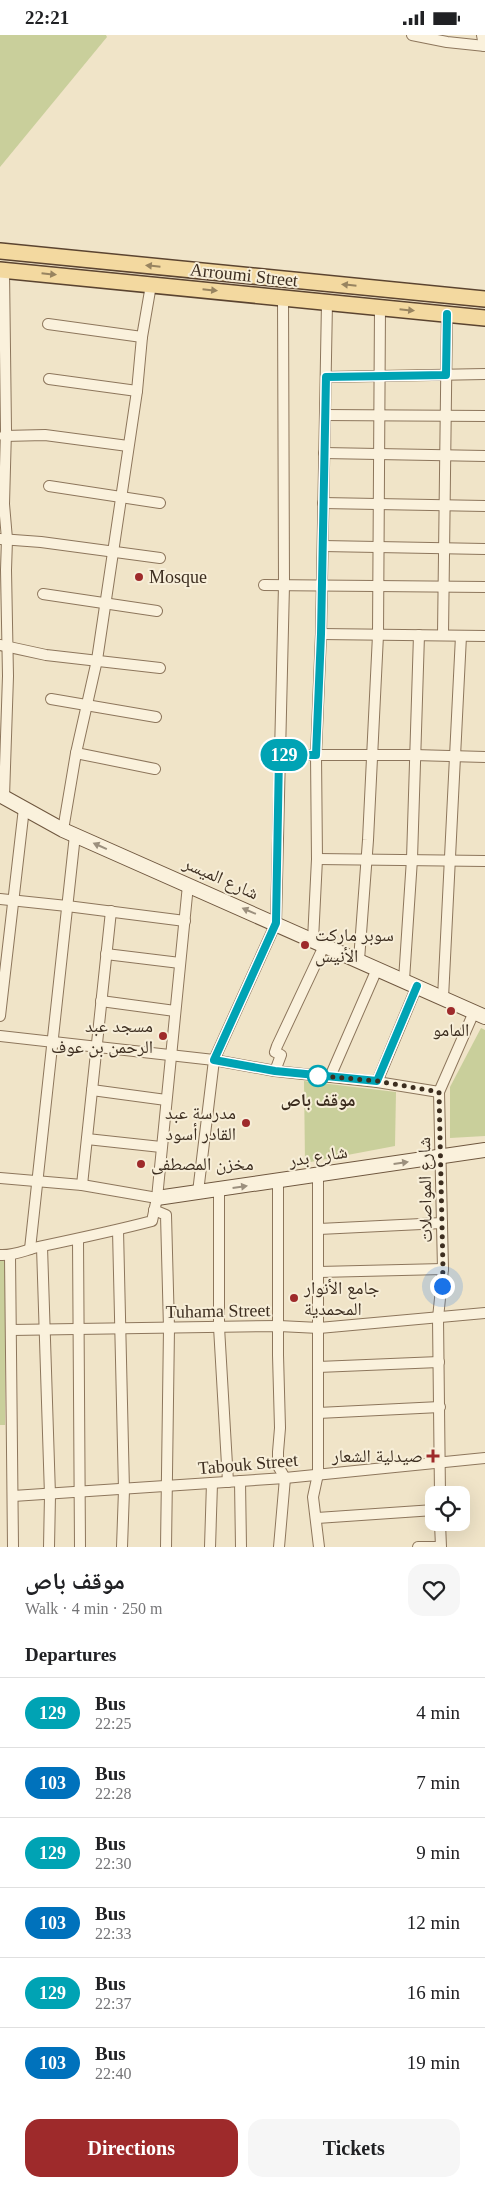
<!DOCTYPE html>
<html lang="en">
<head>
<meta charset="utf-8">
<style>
  body { margin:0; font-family:"Times New Roman","Noto Naskh Arabic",serif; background:#f6f6f6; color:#202124; height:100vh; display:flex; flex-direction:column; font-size:19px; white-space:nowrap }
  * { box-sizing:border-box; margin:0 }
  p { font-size:16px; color:#757577 }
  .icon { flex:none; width:28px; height:28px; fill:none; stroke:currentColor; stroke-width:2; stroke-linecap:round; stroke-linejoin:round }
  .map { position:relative; height:1512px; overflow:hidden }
  .panel { display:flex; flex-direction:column; background:#fff; flex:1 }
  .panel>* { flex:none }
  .badge { padding:0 10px; border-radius:16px; font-size:18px; line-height:32px }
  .controls { position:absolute; left:425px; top:1451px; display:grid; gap:10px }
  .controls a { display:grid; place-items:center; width:45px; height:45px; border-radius:10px; background:#fff; box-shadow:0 5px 20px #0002; font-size:25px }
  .you { position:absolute; width:25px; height:25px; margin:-12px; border:4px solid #fff; border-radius:50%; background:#1a73e8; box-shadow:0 0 0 8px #1a73e833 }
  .map>.badge { position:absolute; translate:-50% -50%; box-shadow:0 0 0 2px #fff }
  h2 { padding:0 25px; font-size:19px; line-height:45px }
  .round { display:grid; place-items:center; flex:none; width:52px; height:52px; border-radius:15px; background:#f6f6f6 }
  .head { display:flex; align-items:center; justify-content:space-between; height:85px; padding:0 25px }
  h1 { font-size:24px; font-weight:800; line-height:38px }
  .primary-button { display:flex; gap:10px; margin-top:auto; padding:10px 25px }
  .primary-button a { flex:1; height:58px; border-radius:15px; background:#9e2a2b; color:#fff; font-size:20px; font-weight:800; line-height:58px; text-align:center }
  .primary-button a+a { background:#f6f6f6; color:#202124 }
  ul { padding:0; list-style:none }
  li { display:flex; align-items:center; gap:15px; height:70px; padding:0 25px; border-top:1px solid #e0e0e0 }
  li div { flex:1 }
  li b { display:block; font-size:19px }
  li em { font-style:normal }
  li .badge { min-width:55px; font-weight:700; text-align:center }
  .status { display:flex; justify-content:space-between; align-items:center; height:35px; padding:0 25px; background:#fff; direction:ltr }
  .status svg { height:14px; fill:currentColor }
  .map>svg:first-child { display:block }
  .green { fill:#c9cf9b }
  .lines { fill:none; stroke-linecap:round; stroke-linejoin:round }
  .street-casing { stroke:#8d765c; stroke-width:12 }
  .secondary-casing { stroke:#6f573f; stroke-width:16 }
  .primary-casing { stroke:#5b4430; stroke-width:18 }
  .street { stroke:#faf1dc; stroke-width:10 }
  .secondary { stroke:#faf1dc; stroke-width:14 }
  .primary { stroke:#f3d9a0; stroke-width:15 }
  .oneway { fill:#988460 }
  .oneway2 { fill:#9c907e }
  .line-casing { stroke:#fff; stroke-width:11 }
  .line { stroke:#00a3b4; stroke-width:8 }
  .walk { stroke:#3d2e20; stroke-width:5; stroke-dasharray:0 9 }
  .poi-dot { fill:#9e2a2b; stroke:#f7eed8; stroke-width:2 }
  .stop-dot { fill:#fff; stroke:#00a3b4; stroke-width:2.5 }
  .labels { text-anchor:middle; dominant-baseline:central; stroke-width:4; stroke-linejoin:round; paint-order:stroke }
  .street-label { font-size:18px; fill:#3d2e20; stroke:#f7eed8 }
  .poi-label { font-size:18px; fill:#3d2e20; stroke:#f7eed8; text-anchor:start }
  .stop-label { font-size:18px; font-weight:bold; fill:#3d2e20; stroke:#f7eed8 }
</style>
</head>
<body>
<div class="status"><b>22:21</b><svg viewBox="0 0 49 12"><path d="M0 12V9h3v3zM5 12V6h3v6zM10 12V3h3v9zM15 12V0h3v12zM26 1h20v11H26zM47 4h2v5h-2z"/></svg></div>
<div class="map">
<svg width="485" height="1512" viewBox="0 0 485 1512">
  <rect width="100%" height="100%" fill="#f0e4c8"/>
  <g class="green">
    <polygon points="0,0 106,0 107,2 0,132"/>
    <polygon points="481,993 485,995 485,1101 450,1103 450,1052"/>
    <polygon points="304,1046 396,1057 395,1111 305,1128"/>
    <rect x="0" y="1226" width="5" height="164"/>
  </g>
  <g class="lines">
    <defs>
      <g id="street">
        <polyline points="412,0 447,7 485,11"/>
        <polyline points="482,0 484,11"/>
        <polyline points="48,289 142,302"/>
        <polyline points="326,342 485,339"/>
        <polyline points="49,344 137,356"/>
        <polyline points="325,380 485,381"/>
        <polyline points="4,401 45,400 128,411"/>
        <polyline points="324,418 485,421"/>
        <polyline points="49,451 160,468"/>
        <polyline points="323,468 485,471"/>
        <polyline points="0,504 41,507 160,523"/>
        <polyline points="323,511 485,514"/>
        <polyline points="264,550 485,552"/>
        <polyline points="43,559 157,576"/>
        <polyline points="321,599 485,601"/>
        <polyline points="443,600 447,279"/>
        <polyline points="0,610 46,620 160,633"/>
        <polyline points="51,664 156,682"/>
        <polyline points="76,718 155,734"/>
        <polyline points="279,720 414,720 485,722"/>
        <polyline points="4,762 8,641 6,535 7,504 4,469 6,395 4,235"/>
        <polyline points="63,795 76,718 97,625 137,356 142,302 151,250"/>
        <polyline points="317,824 485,826"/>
        <polyline points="0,864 67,871 185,886"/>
        <polyline points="313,905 317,824 316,720 321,599 327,267"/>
        <polyline points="106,919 180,928"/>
        <polyline points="359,925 368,805 378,600 380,272"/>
        <polyline points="404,945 412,824 419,600"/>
        <polyline points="443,963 461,601"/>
        <polyline points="101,966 175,976"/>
        <polyline points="0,981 24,773"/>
        <polyline points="0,1001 214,1025 275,1036 377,1047 439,1057"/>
        <polyline points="275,1036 281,1020 275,1017 277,1011 324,911"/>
        <polyline points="330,1042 377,934"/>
        <polyline points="377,1047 417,951"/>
        <polyline points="92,1055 166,1065"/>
        <polyline points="87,1104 161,1112"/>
        <polyline points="318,1140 318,1439 313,1462 319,1512"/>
        <polyline points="0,1143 82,1150 157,1163"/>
        <polyline points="278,1146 278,1320 280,1393 278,1417 278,1431 285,1443 279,1512"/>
        <polyline points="82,1150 111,876"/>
        <polyline points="219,1155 219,1292 228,1447"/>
        <polyline points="198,1157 214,1025 276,888 284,550 283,263"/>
        <polyline points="154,1175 166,1180 169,1293 166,1512"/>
        <polyline points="319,1194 442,1188"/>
        <polyline points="118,1195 124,1455 122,1512"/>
        <polyline points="78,1204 80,1512"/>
        <polyline points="42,1212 50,1460 49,1512"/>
        <polyline points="30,1214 75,800"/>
        <path d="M0,1220c14,1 25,-5 38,-8 38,-8 76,-16 114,-26l5,-23 31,-313"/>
        <polyline points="10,1221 13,1512"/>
        <polyline points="319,1237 443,1234"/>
        <polyline points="11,1295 279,1291 319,1293 485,1278"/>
        <polyline points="318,1332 439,1327"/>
        <polyline points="318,1378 440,1372"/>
        <polyline points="240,1446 241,1512"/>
        <polyline points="440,1460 438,1283 443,1234 439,1057 474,977"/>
        <polyline points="13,1461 285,1443 485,1423"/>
        <polyline points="317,1483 434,1475"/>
        <polyline points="440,1488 441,1512"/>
        <polyline points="210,1512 212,1448"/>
        <polyline points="418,1512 437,1512"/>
      </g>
      <g id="secondary">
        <polyline points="0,760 63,795 485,982"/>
        <polyline points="157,1163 485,1115"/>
      </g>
      <g id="primary">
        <polyline points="0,216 485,264"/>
        <polyline points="0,235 485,283"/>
      </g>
    </defs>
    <use href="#street" class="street-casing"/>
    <use href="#secondary" class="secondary-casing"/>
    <use href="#primary" class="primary-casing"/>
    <use href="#street" class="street"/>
    <use href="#secondary" class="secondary"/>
    <use href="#primary" class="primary"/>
  </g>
  <defs><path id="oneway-solid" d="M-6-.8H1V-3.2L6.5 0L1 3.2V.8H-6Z" transform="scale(1.25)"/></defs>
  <g class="oneway">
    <use href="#oneway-solid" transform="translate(153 231) rotate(-174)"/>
    <use href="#oneway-solid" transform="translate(49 239) rotate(6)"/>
    <use href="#oneway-solid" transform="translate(349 250) rotate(-174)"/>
    <use href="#oneway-solid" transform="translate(210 255) rotate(6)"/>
    <use href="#oneway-solid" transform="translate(407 275) rotate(6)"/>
  </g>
  <g class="oneway2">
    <use href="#oneway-solid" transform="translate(100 811) rotate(-156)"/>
    <use href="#oneway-solid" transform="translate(249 876) rotate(-157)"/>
    <use href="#oneway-solid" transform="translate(401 1128) rotate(-8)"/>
    <use href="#oneway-solid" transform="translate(240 1152) rotate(-8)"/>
  </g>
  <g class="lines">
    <defs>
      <polyline id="line" points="417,951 377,1046 275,1036 214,1025 276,888 279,720 316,720 321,599 326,342 446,340 447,279"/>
    </defs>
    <use href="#line" class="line-casing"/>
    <use href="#line" class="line"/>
    <polyline class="walk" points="318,1041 312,1040 377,1046 439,1057 443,1234 442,1251"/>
  </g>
  <g class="poi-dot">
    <circle cx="139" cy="542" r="5"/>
    <circle cx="305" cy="910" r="5"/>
    <circle cx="451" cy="976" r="5"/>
    <circle cx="163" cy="1001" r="5"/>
    <circle cx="246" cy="1088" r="5"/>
    <circle cx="141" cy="1129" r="5"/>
    <circle cx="294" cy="1263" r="5"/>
    <path d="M430.5 1413.5h5v5h5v5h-5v5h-5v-5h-5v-5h5z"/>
  </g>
  <circle class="stop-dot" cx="318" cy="1041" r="10"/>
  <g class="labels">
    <g class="street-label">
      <text transform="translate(244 240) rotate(6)">Arroumi Street</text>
      <text transform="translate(221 843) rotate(24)">شارع الميسر</text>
      <text transform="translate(318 1121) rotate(-9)">شارع بدر</text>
      <text transform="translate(425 1155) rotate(-91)">شارع المواصلات</text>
      <text transform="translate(218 1276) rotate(-1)">Tuhama Street</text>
      <text transform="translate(248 1429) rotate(-5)">Tabouk Street</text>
    </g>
    <g class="poi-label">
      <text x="149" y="542">Mosque</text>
      <text x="315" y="900">سوبر ماركت<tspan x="315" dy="21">الأنيس</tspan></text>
      <text x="153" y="991" text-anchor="end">مسجد عبد<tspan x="153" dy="21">الرحمن بن عوف</tspan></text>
      <text x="451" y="995" text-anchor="middle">المامو</text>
      <text x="236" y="1078" text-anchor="end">مدرسة عبد<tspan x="236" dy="21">القادر أسود</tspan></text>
      <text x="151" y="1129">مخزن المصطفى</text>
      <text x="304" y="1253">جامع الأنوار<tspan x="304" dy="21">المحمدية</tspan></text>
      <text x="423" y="1421" text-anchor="end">صيدلية الشعار</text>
    </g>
    <g class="stop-label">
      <text x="318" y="1065">موقف باص</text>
    </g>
  </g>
</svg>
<div class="controls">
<a><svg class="icon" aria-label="locate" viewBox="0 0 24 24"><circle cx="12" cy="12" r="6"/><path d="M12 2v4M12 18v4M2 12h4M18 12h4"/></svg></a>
</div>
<div class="you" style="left:442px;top:1251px"></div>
<b class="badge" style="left:284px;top:720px;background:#00a3b4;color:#fff">129</b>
</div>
<section class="panel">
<div class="head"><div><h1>موقف باص</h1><p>Walk · 4 min · 250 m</p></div><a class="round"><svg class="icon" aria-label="heart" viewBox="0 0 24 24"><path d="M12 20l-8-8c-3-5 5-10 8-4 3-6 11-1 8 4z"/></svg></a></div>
<h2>Departures</h2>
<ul>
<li><span class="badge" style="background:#00a3b4;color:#fff">129</span><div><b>Bus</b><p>22:25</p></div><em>4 min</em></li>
<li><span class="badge" style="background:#0072bc;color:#fff">103</span><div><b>Bus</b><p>22:28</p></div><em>7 min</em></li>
<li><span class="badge" style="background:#00a3b4;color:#fff">129</span><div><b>Bus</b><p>22:30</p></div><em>9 min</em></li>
<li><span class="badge" style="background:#0072bc;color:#fff">103</span><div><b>Bus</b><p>22:33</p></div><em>12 min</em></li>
<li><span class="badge" style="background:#00a3b4;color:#fff">129</span><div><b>Bus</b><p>22:37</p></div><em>16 min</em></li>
<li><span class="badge" style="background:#0072bc;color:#fff">103</span><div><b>Bus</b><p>22:40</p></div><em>19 min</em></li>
</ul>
<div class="primary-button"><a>Directions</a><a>Tickets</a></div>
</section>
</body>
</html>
